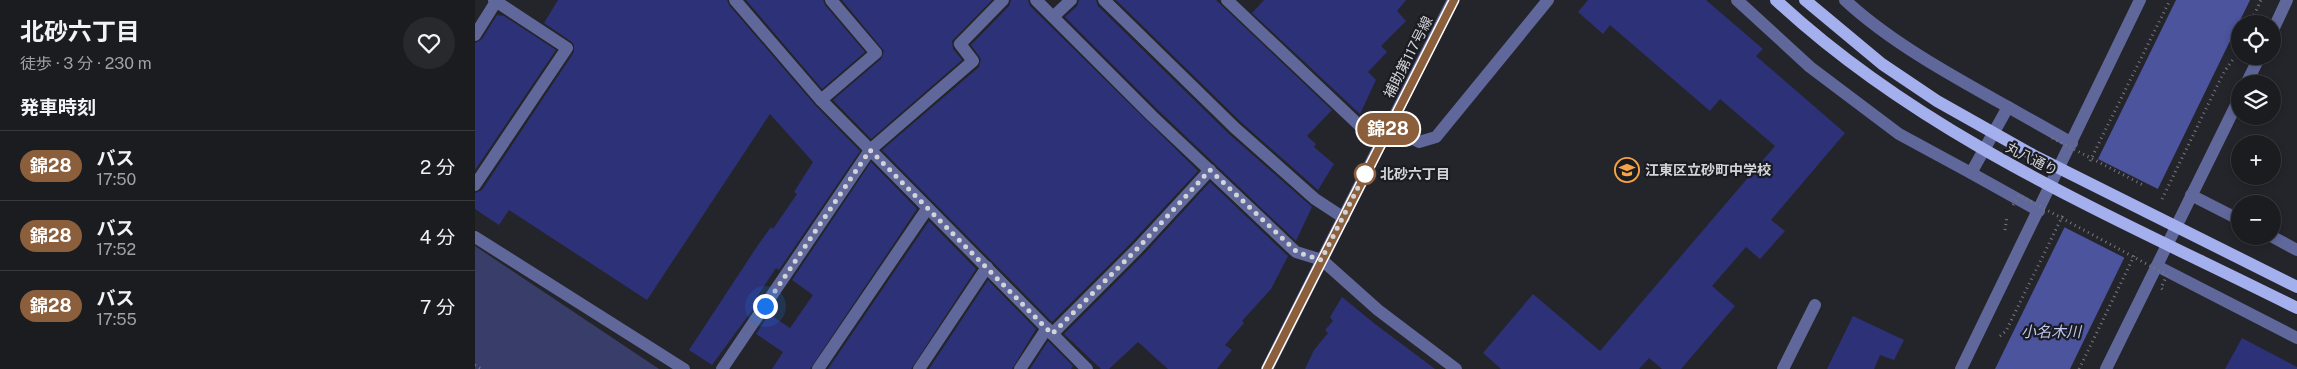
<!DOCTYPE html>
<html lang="ja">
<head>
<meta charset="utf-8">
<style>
  body { margin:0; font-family:"Public Sans","Noto Sans JP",sans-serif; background:#28292d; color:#f1f3f6; height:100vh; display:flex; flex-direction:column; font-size:19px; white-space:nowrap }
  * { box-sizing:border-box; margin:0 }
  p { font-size:16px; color:#a0a1a5 }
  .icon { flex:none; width:28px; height:28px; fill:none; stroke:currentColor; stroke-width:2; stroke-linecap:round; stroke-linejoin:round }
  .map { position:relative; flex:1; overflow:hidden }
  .sheet { display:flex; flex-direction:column; background:#1b1c20; width:475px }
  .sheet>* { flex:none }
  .badge { padding:0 10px; border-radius:16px; font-size:18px; line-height:32px }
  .buttons { position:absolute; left:1756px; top:15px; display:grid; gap:10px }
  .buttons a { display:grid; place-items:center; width:50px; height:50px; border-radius:50%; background:#1b1c20; box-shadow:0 2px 8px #0003,0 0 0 1px #393a3e; font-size:25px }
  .you { position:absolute; width:25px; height:25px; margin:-12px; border:4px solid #fff; border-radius:50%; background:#1a73e8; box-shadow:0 0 0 8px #1a73e833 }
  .map>.badge { position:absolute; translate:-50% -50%; box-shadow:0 0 0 2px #fff }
  h2 { padding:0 20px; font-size:19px; line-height:45px }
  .round { display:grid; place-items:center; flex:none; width:52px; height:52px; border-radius:26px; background:#28292d }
  .head { display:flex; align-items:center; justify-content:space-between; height:85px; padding:0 20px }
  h1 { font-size:24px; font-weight:700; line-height:38px }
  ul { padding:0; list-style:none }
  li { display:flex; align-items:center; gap:15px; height:70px; padding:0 20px; border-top:1px solid #393a3e }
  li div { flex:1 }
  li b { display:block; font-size:19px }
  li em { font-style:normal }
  li .badge { min-width:55px; font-weight:700; text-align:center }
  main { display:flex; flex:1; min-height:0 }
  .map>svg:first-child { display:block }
  .green { fill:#383e69 }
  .water { fill:#4b549d }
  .pier { fill:#24252b }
  .building { fill:#2d3177 }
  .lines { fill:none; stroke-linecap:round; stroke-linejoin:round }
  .path { stroke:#77787d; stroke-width:3; stroke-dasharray:1 4; stroke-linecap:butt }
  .minor { stroke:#60689b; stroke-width:12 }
  .path-bridge { stroke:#77787d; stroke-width:3; stroke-dasharray:1 4; stroke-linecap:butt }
  .major-bridge { stroke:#a4b0ee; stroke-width:12 }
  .line-casing { stroke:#fff; stroke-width:11 }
  .line { stroke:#8b5e3c; stroke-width:8 }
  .walk { stroke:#d3d4d8; stroke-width:5; stroke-dasharray:0 9 }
  .stop-dot { fill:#fff; stroke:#8b5e3c; stroke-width:2.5 }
  .labels { text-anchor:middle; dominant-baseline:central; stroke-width:4.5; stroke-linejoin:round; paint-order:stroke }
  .street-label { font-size:14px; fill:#d3d4d8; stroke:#1a1c21 }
  .poi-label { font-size:14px; font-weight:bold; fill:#d3d4d8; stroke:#1a1c21; text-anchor:start }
  .stop-label { font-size:14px; font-weight:bold; fill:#d3d4d8; stroke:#1a1c21; text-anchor:start }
  .water-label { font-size:15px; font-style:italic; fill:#bfc7f1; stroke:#1a1c21 }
</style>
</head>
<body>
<main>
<section class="sheet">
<div class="head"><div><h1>北砂六丁目</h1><p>徒歩 · 3 分 · 230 m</p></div><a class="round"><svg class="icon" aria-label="heart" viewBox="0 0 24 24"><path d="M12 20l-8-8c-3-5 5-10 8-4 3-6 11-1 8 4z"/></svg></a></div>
<h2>発車時刻</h2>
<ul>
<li><span class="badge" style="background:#8b5e3c;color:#fff">錦28</span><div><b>バス</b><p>17:50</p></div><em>2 分</em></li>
<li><span class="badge" style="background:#8b5e3c;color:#fff">錦28</span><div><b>バス</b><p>17:52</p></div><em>4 分</em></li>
<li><span class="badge" style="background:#8b5e3c;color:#fff">錦28</span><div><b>バス</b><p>17:55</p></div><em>7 分</em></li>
</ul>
</section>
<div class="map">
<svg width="1822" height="369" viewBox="0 0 1822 369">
  <rect width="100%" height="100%" fill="#24252b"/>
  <polygon class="green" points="0,246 184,369 0,369"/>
  <polygon class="water" points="1701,0 1775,0 1595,369 1520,369"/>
  <polygon class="pier" points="1621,158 1685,190 1652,259 1587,226"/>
  <g class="building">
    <polygon points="83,0 252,0 254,5 340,105 385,151 304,270 301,268 278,303 281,305 237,365 214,350 283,245 296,227 298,229 322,194 319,192 338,162 295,114 172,300 34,210 24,225 0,209 0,193 7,190 99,52 99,45 97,42 69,23"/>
    <polygon points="271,0 348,0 350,5 390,52 347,89"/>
    <polygon points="367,0 517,0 477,41 478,49 487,60 396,139 358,100 406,59 409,51"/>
    <polygon points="536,0 553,0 555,6 723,171 657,242 577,322 407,150 504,67 506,59 496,45 534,6"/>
    <polygon points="604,0 621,0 623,6 754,134 837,207 821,241 683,110 590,17 602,6"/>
    <polygon points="641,0 741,0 857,110 832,136 841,144 839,147 859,164 843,190 766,122"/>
    <polygon points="789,0 931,0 922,11 931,21 906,46 912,52 893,72 901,80 885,114 777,13"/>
    <polygon points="1113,0 1231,0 1288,49 1281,56 1370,133 1296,220 1310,231 1285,259 1271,247 1237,286 1260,306 1206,369 1187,369 1174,358 1164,369 1026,369 1008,353 1058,294 1125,351 1300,146 1245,99 1235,111 1135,25 1128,34 1103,12"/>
    <polygon points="22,15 29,16 81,50 0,170 0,43 7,39"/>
    <polygon points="396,162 442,209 335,369 297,369 308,352 281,334 294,314 315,328 338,295 317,280"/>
    <polygon points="735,182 813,256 796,289 767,321 769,323 750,345 757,350 742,369 693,369 663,342 634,369 626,369 589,334 669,254"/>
    <polygon points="454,221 501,269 436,369 353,369"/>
    <polygon points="513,280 561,329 537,369 454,369"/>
    <polygon points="867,297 900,324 960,369 830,369 839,350 853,333 850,330 858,321 855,317"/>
    <polygon points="1378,316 1429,340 1419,360 1405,355 1399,369 1352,369"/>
    <polygon points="1767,338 1822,367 1822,369 1750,369"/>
    <polygon points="573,341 598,366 596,369 555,369"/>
  </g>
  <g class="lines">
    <g class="path">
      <polyline points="1775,24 1786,0"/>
      <polyline points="1615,161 1695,0"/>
      <polyline points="1687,199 1749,72 1759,58"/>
      <polyline points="1530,230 1532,216"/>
      <polyline points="1525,336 1531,331 1589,213"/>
      <polyline points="0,365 6,369"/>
      <polyline points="1604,369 1661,252"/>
    </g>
    <g class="minor">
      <polyline points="260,0 346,100 612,369"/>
      <polyline points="561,0 677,116 821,252 847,260 903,310 981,369"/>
      <polyline points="629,0 760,128 840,199 869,218"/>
      <polyline points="752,0 905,145"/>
      <path d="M1262,0l73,67 89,67 72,39 37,-66c-54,-30 -118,-65 -163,-107"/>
      <polyline points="578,17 596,0"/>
      <polyline points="1798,30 1812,0"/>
      <polyline points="0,35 22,0"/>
      <polyline points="1771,84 1785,56"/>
      <polyline points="346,100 401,53 356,0"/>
      <polyline points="1533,107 1597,143"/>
      <polyline points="914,127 944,142 961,137 1073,0"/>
      <polyline points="1496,173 1564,211"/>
      <polyline points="0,185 92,48 19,0"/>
      <polyline points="1716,195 1765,220"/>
      <polyline points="1796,236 1822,250"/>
      <polyline points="0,237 209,369"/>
      <polyline points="1682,266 1822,338"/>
      <polyline points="577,334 663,248 735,170"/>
      <polyline points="247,369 395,150 498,61 485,44 528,0"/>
      <polyline points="343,369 452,209"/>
      <polyline points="444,369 512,267"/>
      <polyline points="545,369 572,328"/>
      <polyline points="792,369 978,0"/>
      <polyline points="1308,369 1340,305"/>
      <polyline points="1486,369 1665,0"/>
      <polyline points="1631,369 1765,97"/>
    </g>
    <g class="path-bridge">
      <polyline points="1577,138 1670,186"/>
      <polyline points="1538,205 1544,195 1692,275 1686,288 1688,290"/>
    </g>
    <g class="major-bridge">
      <path d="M1301,0c149,139 341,218 521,308"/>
      <polyline points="1330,0 1407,64 1462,101 1558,155 1822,287"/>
    </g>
  </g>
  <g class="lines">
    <defs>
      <polyline id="line" points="792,369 979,0"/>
    </defs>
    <use href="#line" class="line-casing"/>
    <use href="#line" class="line"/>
    <polyline class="walk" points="290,306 395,150 577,334 663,248 735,170 822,252 846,260 890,174"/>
  </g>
  <defs>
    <symbol id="school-ring" viewBox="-11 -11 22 22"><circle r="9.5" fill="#1a1c21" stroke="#f5a345" stroke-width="1.5"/><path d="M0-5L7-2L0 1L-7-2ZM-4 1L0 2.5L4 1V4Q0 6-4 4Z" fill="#f5a345"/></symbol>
  </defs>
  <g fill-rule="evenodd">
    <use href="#school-ring" x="1138" y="156" width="28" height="28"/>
  </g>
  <circle class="stop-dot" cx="890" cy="174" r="10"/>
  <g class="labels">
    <g class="street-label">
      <text transform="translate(933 57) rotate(-63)">補助第117号線</text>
      <text transform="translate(1557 159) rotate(27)">丸八通り</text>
    </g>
    <g class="poi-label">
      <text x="1170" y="170">江東区立砂町中学校</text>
    </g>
    <g class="stop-label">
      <text x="905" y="174">北砂六丁目</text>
    </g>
    <g class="water-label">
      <text x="1576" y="331">小名木川</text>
    </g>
  </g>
</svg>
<div class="buttons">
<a><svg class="icon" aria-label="locate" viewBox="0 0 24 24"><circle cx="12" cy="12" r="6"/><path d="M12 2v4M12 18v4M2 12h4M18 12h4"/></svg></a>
<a><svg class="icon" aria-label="layers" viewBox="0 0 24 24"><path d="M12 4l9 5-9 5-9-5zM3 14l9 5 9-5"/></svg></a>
<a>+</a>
<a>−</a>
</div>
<div class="you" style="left:290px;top:306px"></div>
<b class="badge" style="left:913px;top:129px;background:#8b5e3c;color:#fff">錦28</b>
</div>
</main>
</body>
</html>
